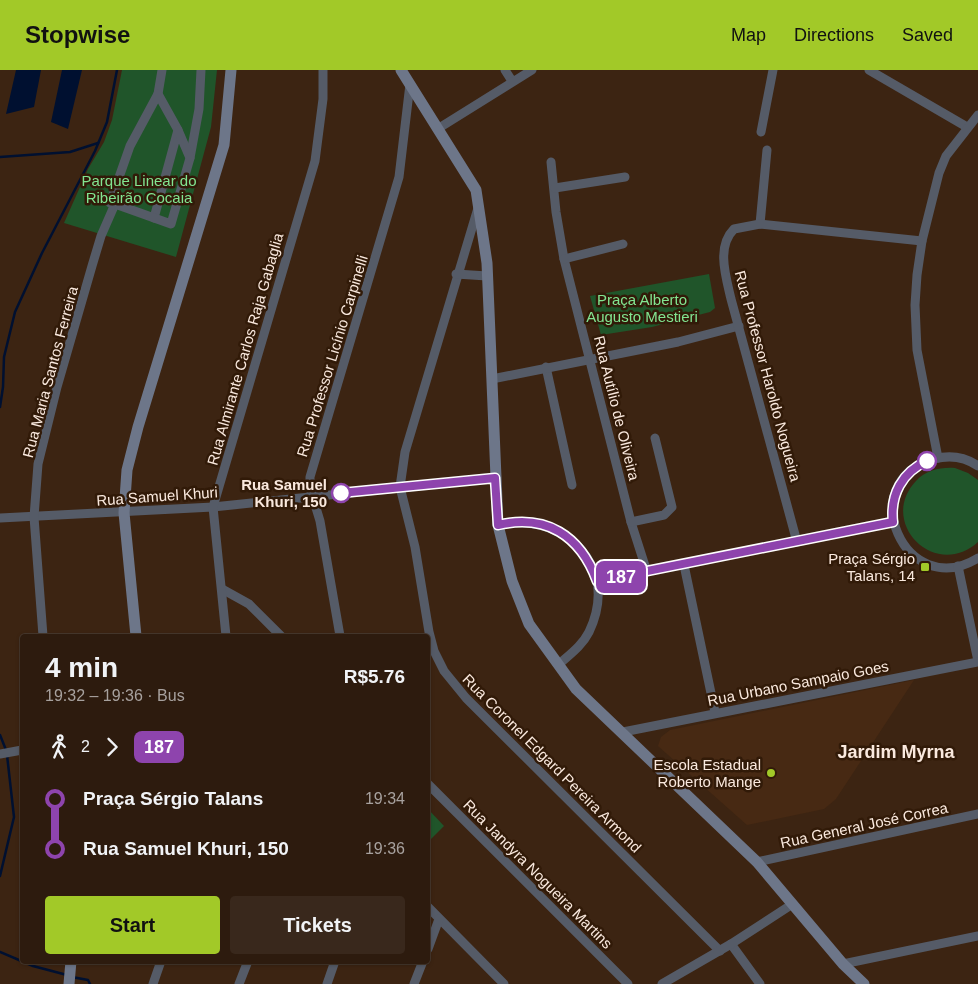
<!DOCTYPE html>
<html lang="en">
<head>
<meta charset="utf-8">
<style>
  body { margin:0; font-family:Helvetica,sans-serif; background:#39281c; color:#f1f3f6; height:100vh; display:flex; flex-direction:column; font-size:19px; white-space:nowrap }
  * { box-sizing:border-box; margin:0 }
  p { font-size:16px; color:#a7a19e }
  .icon { flex:none; width:28px; height:28px; fill:none; stroke:currentColor; stroke-width:2; stroke-linecap:round; stroke-linejoin:round }
  .map { position:relative; flex:1; overflow:hidden }
  .sheet { position:absolute; left:20px; top:564px; width:410px; height:330px; display:flex; flex-direction:column; background:#2d1b0e; border-radius:5px; box-shadow:0 1px 4px #0004,0 0 0 1px #48392e }
  .sheet>* { flex:none }
  .badge { padding:0 10px; border-radius:8px; font-size:18px; line-height:32px }
  .map>.badge { position:absolute; translate:-50% -50%; box-shadow:0 0 0 2px #fff }
  .legs { display:flex; align-items:center; gap:8px; height:55px; padding:0 25px; font-size:16px }
  .legs p { margin-inline-start:auto }
  .head { display:flex; align-items:center; justify-content:space-between; height:85px; padding:0 25px }
  h1 { font-size:28px; font-weight:700; line-height:38px }
  .primary-button { display:flex; gap:10px; margin-top:auto; padding:10px 25px }
  .primary-button a { flex:1; height:58px; border-radius:5px; background:#a2c928; color:#111; font-size:20px; font-weight:700; line-height:58px; text-align:center }
  .primary-button a+a { background:#39281c; color:#f1f3f6 }
  ul { padding:0 25px; list-style:none }
  li { display:flex; align-items:center; gap:18px; height:50px; font-size:19px }
  li i { display:grid; place-items:center; width:8px; height:100%; margin:0 6px; background:currentColor }
  li i::after { content:''; width:12px; height:12px; margin:-6px; border:4px solid; border-radius:50%; background:#2d1b0e }
  li p { margin-inline-start:auto }
  li:first-child i { background:linear-gradient(#0000 50%,currentColor 0) }
  li:last-child i { background:linear-gradient(currentColor 50%,#0000 0) }
  header { display:flex; align-items:center; gap:30px; box-sizing:border-box; height:70px; padding:0 25px; background:#a2c928; color:#111 }
  header strong { font-size:24px }
  nav { display:flex; gap:28px; margin-inline-start:auto; font-size:18px }
  .map>svg:first-child { display:block }
  .built { fill:#472913 }
  .green { fill:#20552a }
  .water { fill:#001030 }
  .lines { fill:none; stroke-linecap:round; stroke-linejoin:round }
  .stream { stroke:#001030; stroke-width:2.5 }
  .street { stroke:#555b67; stroke-width:9 }
  .secondary { stroke:#6d7689; stroke-width:11 }
  .line-1-casing { stroke:#fff; stroke-width:11 }
  .line-1 { stroke:#8e44ad; stroke-width:8 }
  .stop-1-dot { fill:#fff; stroke:#8e44ad; stroke-width:2.5 }
  .poi-dot { fill:#a2c928; stroke:#311a08; stroke-width:2 }
  .labels { text-anchor:middle; dominant-baseline:central; stroke-width:5; stroke-linejoin:round; paint-order:stroke }
  .park-label { font-size:15px; fill:#82e591; stroke:#311a08 }
  .street-label { font-size:15px; fill:#fae9de; stroke:#311a08 }
  .stop-label { font-size:15px; font-weight:bold; fill:#fae9de; stroke:#311a08; text-anchor:end }
  .poi-label { font-size:15px; fill:#fae9de; stroke:#311a08; text-anchor:end }
  .quarter-label { font-size:18px; font-weight:bold; fill:#fae9de; stroke:#311a08 }
</style>
</head>
<body>
<header>
<strong>Stopwise</strong>
<nav><a>Map</a><a>Directions</a><a>Saved</a></nav>
</header>
<div class="map">
<svg width="978" height="914" viewBox="0 0 978 914">
  <rect width="100%" height="100%" fill="#3c2412"/>
  <polygon class="built" points="914,610 836,729 824,739 747,755 658,676 661,667 670,660"/>
  <g class="green">
    <polygon points="122,0 217,0 211,57 176,187 64,153 88,99 104,72 112,50"/>
    <polygon points="709,204 715,238 710,242 652,257 601,265 590,226"/>
    <path d="M955,398l13,5 10,7v62c-43,39 -101,-20 -62,-61 10,-11 25,-14 39,-13z"/>
    <polygon points="428,739 444,756 428,772"/>
  </g>
  <g class="water">
    <polygon points="16,0 41,0 34,37 6,44"/>
    <polygon points="62,0 82,0 68,59 51,52"/>
  </g>
  <g class="lines">
    <g class="stream">
      <polyline points="0,87 70,82 98,73"/>
      <polyline points="0,337 3,317 4,287 15,242 42,183 95,81 107,52 117,0"/>
      <polyline points="0,665 6,680"/>
      <polyline points="0,806 14,747 7,685"/>
      <polyline points="0,882 33,896 67,905"/>
      <polyline points="72,907 88,910 90,914"/>
    </g>
    <g class="street">
      <polyline points="505,0 512,11"/>
      <polyline points="869,0 967,57"/>
      <polyline points="158,24 162,0"/>
      <polyline points="439,58 532,0"/>
      <polyline points="761,62 773,0"/>
      <polyline points="190,88 199,39 201,0"/>
      <polyline points="551,92 556,142 564,189 631,452 647,502"/>
      <polyline points="555,118 625,107"/>
      <polyline points="115,134 110,133 130,76 158,24 178,60 154,148"/>
      <polyline points="478,138 405,382 400,417 415,477 429,562 434,581 444,601 466,628 720,881"/>
      <polyline points="760,154 767,80"/>
      <polyline points="564,189 623,174"/>
      <polyline points="456,204 487,206"/>
      <polyline points="546,297 572,415"/>
      <polyline points="492,309 678,272 739,256"/>
      <polyline points="938,388 917,280 915,235 917,205 922,171 939,103 946,86 978,45"/>
      <path d="M978,396c-13,-9 -29,-11 -44,-7 -82,22 -29,144 44,99"/>
      <polyline points="0,448 213,437 495,408"/>
      <polyline points="631,452 664,445 672,437 655,368"/>
      <path d="M498,455c66,-14 123,41 91,107 -7,14 -20,23 -31,33"/>
      <path d="M797,472l-66,-243c-5,-22 -15,-52 3,-70l26,-5 162,17"/>
      <polyline points="684,495 715,642"/>
      <polyline points="958,496 978,591"/>
      <polyline points="597,511 893,452"/>
      <polyline points="222,519 249,534 281,566"/>
      <polyline points="43,566 34,447 38,394 57,317 92,196 101,166 115,134 171,154 190,88 178,60"/>
      <polyline points="226,566 213,437 315,91 323,29 323,0"/>
      <polyline points="340,566 320,451 310,418 310,407 399,107 410,14"/>
      <polyline points="623,662 978,592"/>
      <polyline points="0,684 22,680"/>
      <polyline points="428,714 628,914"/>
      <polyline points="757,792 978,744"/>
      <polyline points="428,837 504,914"/>
      <polyline points="731,874 760,914"/>
      <polyline points="428,879 439,849"/>
      <polyline points="843,894 978,866"/>
      <polyline points="153,914 161,891"/>
      <polyline points="239,914 248,891"/>
      <polyline points="327,914 335,891"/>
      <polyline points="414,914 423,891"/>
      <polyline points="662,914 731,874 791,835"/>
    </g>
    <g class="secondary">
      <polyline points="401,0 476,120 487,193 498,455 512,511 529,554 576,619 757,792 843,894 864,914"/>
      <polyline points="136,566 124,443 127,400 138,357 224,75 231,0"/>
      <polyline points="69,914 71,891"/>
    </g>
  </g>
  <g class="lines">
    <defs>
      <path id="line-1" d="M341,423l154,-15 3,47c48,-11 82,10 99,56l296,-59c-3,-27 9,-50 34,-61"/>
    </defs>
    <use href="#line-1" class="line-1-casing"/>
    <use href="#line-1" class="line-1"/>
  </g>
  <g class="stop-1-dot">
    <circle cx="927" cy="391" r="9"/>
    <circle cx="341" cy="423" r="9"/>
  </g>
  <g class="poi-dot">
    <rect x="920" y="492" width="10" height="10" rx="2.5"/>
    <circle cx="771" cy="703" r="5"/>
  </g>
  <g class="labels">
    <g class="park-label">
      <text x="139" y="110">Parque Linear do<tspan x="139" dy="17">Ribeirão Cocaia</tspan></text>
      <text x="642" y="229">Praça Alberto<tspan x="642" dy="17">Augusto Mestieri</tspan></text>
    </g>
    <g class="street-label">
      <text transform="translate(245 279) rotate(-74)">Rua Almirante Carlos Raja Gabaglia</text>
      <text transform="translate(332 286) rotate(-73)">Rua Professor Licínio Carpinelli</text>
      <text transform="translate(50 302) rotate(-75)">Rua Maria Santos Ferreira</text>
      <text transform="translate(768 306) rotate(75)">Rua Professor Haroldo Nogueira</text>
      <text transform="translate(617 338) rotate(76)">Rua Autílio de Oliveira</text>
      <text transform="translate(157 426) rotate(-4)">Rua Samuel Khuri</text>
      <text transform="translate(798 613) rotate(-11)">Rua Urbano Sampaio Goes</text>
      <text transform="translate(552 693) rotate(45)">Rua Coronel Edgard Pereira Armond</text>
      <text transform="translate(864 755) rotate(-12)">Rua General José Correa</text>
      <text transform="translate(538 804) rotate(45)">Rua Jandyra Nogueira Martins</text>
    </g>
    <g class="stop-label">
      <text x="327" y="414">Rua Samuel<tspan x="327" dy="17">Khuri, 150</tspan></text>
    </g>
    <g class="poi-label">
      <text x="915" y="488">Praça Sérgio<tspan x="915" dy="17">Talans, 14</tspan></text>
      <text x="761" y="694">Escola Estadual<tspan x="761" dy="17">Roberto Mange</tspan></text>
    </g>
    <g class="quarter-label">
      <text x="896" y="682">Jardim Myrna</text>
    </g>
  </g>
</svg>
<b class="badge" style="left:621px;top:507px;background:#8e44ad;color:#fff">187</b>
<section class="sheet">
<div class="head"><div><h1>4 min</h1><p>19:32 – 19:36 · Bus</p></div><b>R$5.76</b></div>
<div class="legs"><svg class="icon" aria-label="walk" viewBox="0 0 24 24"><circle cx="13" cy="4" r="2"/><path d="M13 8l-2 6 4 7M11 14l-3 7M7 12l3-4h3l4 4"/></svg>2<svg class="icon" aria-label="forward" viewBox="0 0 24 24"><path d="M9 5l7 7-7 7"/></svg><b class="badge" style="background:#8e44ad;color:#fff">187</b></div>
<ul>
<li><i style="color:#8e44ad"></i><b>Praça Sérgio Talans</b><p>19:34</p></li>
<li><i style="color:#8e44ad"></i><b>Rua Samuel Khuri, 150</b><p>19:36</p></li>
</ul>
<div class="primary-button"><a>Start</a><a>Tickets</a></div>
</section>
</div>
</body>
</html>
